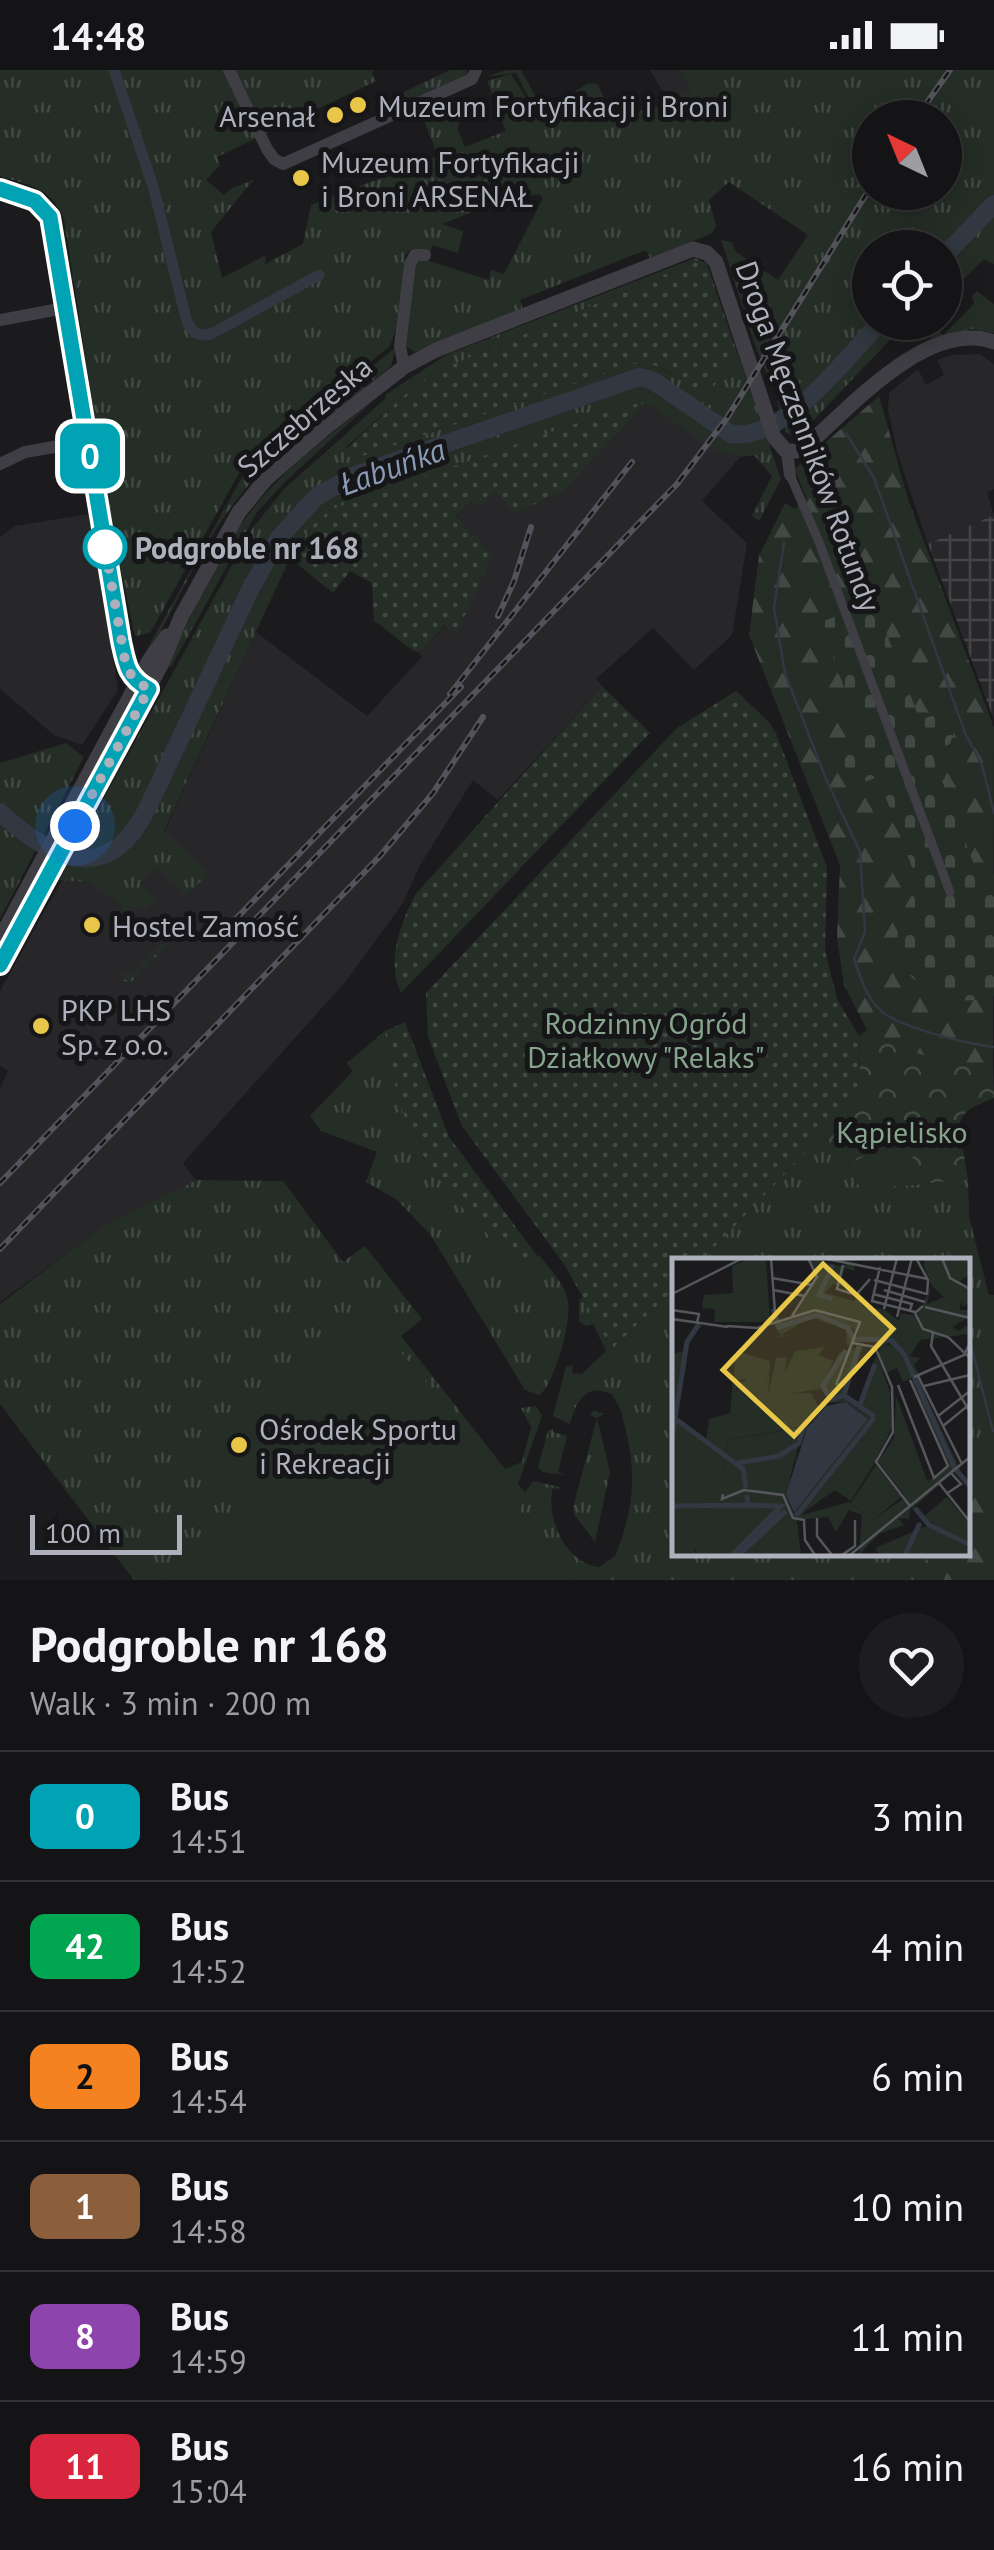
<!DOCTYPE html>
<html lang="en">
<head>
<meta charset="utf-8">
<style>
  body { margin:0; font-family:"PT Sans",sans-serif; background:#1d1d1f; color:#f1f3f6; height:100vh; display:flex; flex-direction:column; font-size:38px; white-space:nowrap }
  * { box-sizing:border-box; margin:0 }
  p { font-size:32px; color:#9d9ea1 }
  .icon { flex:none; width:55px; height:55px; fill:none; stroke:currentColor; stroke-width:2; stroke-linecap:round; stroke-linejoin:round }
  .map { position:relative; height:1510px; overflow:hidden }
  .side { display:flex; flex-direction:column; background:#141416; flex:1 }
  .side>* { flex:none }
  .badge { padding:0 20px; border-radius:15px; font-size:35px; line-height:65px }
  .needle { width:65px; rotate:317deg }
  .tools { position:absolute; left:852px; top:30px; display:grid; gap:20px }
  .tools a { display:grid; place-items:center; width:110px; height:110px; border-radius:50%; background:#141416; box-shadow:0 5px 25px #0003,0 0 0 2px #333335; font-size:50px }
  .scale { position:absolute; left:30px; bottom:25px; width:152px; box-sizing:border-box; padding-left:10px; border:5px solid #aeb1bb; border-top:0; font-size:28px; line-height:35px; white-space:nowrap; color:#aeb1bb; -webkit-text-stroke:8px #161618; paint-order:stroke }
  .you { position:absolute; width:50px; height:50px; margin:-25px; border:8px solid #fff; border-radius:50%; background:#1a73e8; box-shadow:0 0 0 15px #1a73e833 }
  .map>.badge { position:absolute; translate:-50% -50%; box-shadow:0 0 0 5px #fff }
  .round { display:grid; place-items:center; flex:none; width:105px; height:105px; border-radius:52px; background:#1d1d1f }
  .overview { display:flex; align-items:center; justify-content:space-between; height:170px; padding:0 30px }
  h1 { font-size:48px; font-weight:800; line-height:75px }
  ul { padding:0; list-style:none }
  li { display:flex; align-items:center; gap:30px; height:130px; padding:0 30px; border-top:2px solid #333335 }
  li div { flex:1 }
  li b { display:block; font-size:38px }
  li em { font-style:normal }
  li .badge { min-width:110px; font-weight:700; text-align:center }
  .status { display:flex; justify-content:space-between; align-items:center; height:70px; padding:0 50px; background:#141416; direction:ltr }
  .status svg { height:28px; fill:currentColor }
  .map>svg:first-child { display:block }
  .built { fill:#27272a }
  .industrial { fill:url(#industrial-grid) }
  .grass { fill:url(#grass-tufts); fill-rule:evenodd }
  .forest { fill:url(#forest-firs) }
  .cemetery { fill:url(#cemetery-stones) }
  .park { fill:url(#park-crowns) }
  .garden { fill:url(#garden-dots) }
  .pitch { fill:#252d27 }
  .lines { fill:none; stroke-linecap:round; stroke-linejoin:round }
  .stream { stroke:#313841; stroke-width:2.5 }
  .canal { stroke:#313841; stroke-width:11 }
  .river { stroke:#313841; stroke-width:18 }
  .pedestrian { stroke:#3e3e44; stroke-width:9 }
  .minor { stroke:#3e3e44; stroke-width:12 }
  .tertiary { stroke:#3e3e44; stroke-width:15 }
  .rail-casing { stroke:#53545b; stroke-width:6 }
  .rail { stroke:#161618; stroke-width:2.5; stroke-dasharray:8; stroke-linecap:butt }
  .line-casing { stroke:#fff; stroke-width:22 }
  .line { stroke:#00a3b4; stroke-width:15 }
  .walk { stroke:#aeb1bb; stroke-width:10; stroke-dasharray:0 18 }
  .poi-dot { fill:#e8c648; stroke:#161618; stroke-width:4 }
  .stop-dot { fill:#fff; stroke:#00a3b4; stroke-width:5 }
  .labels { text-anchor:middle; dominant-baseline:central; stroke-width:10; stroke-linejoin:round; paint-order:stroke }
  .poi-label { font-size:30px; fill:#aeb1bb; stroke:#161618; text-anchor:start }
  .street-label { font-size:30px; fill:#aeb1bb; stroke:#161618 }
  .stop-label { font-size:30px; font-weight:bold; fill:#aeb1bb; stroke:#161618; text-anchor:start }
  .park-label { font-size:30px; fill:#87a58c; stroke:#161618 }
  .water-label { font-size:32px; font-style:italic; fill:#889ab4; stroke:#161618 }
  .inset-river { fill:none; stroke:#313841; stroke-width:5 }
  .inset-road { fill:none; stroke:#56575c; stroke-width:2.5 }
  .view { fill:#e8c648; fill-opacity:0.15; stroke:#e8c648; stroke-width:5 }
  .inset-edge { fill:none; stroke:#aeb1bb; stroke-width:5 }
</style>
</head>
<body>
<div class="status"><b>14:48</b><svg viewBox="0 0 49 12"><path d="M0 12V9h3v3zM5 12V6h3v6zM10 12V3h3v9zM15 12V0h3v12zM26 1h20v11H26zM47 4h2v5h-2z"/></svg></div>
<div class="map">
<svg width="994" height="1510" viewBox="0 0 994 1510">
  <defs>
    <pattern id="industrial-grid" width="8" height="8" patternUnits="userSpaceOnUse" patternTransform="scale(2.5)"><rect width="8" height="8" fill="#27272a"/><path d="M0 4h8M4 0v8" fill="none" stroke="#444447"/></pattern>
    <pattern id="grass-tufts" width="24" height="20" patternUnits="userSpaceOnUse" patternTransform="scale(2.5)"><rect width="24" height="20" fill="#252d27"/><path d="M3 7l-1-3M5 7V3M7 7l1-3M15 17l-1-3M17 17v-4M19 17l1-3" fill="none" stroke="#424944"/></pattern>
    <pattern id="forest-firs" width="22" height="20" patternUnits="userSpaceOnUse" patternTransform="scale(2.5)"><rect width="22" height="20" fill="#252d27"/><path d="M5 1l3.5 6h-7zM16 11l3.5 6h-7z" fill="#424944"/></pattern>
    <pattern id="cemetery-stones" width="16" height="16" patternUnits="userSpaceOnUse" patternTransform="scale(2.5)"><rect width="16" height="16" fill="#252d27"/><path d="M2 7V4a2 2 0 0 1 4 0v3zM10 15v-3a2 2 0 0 1 4 0v3z" fill="#424944"/></pattern>
    <pattern id="park-crowns" width="20" height="18" patternUnits="userSpaceOnUse" patternTransform="scale(2.5)"><rect width="20" height="18" fill="#252d27"/><path d="M2 6a3 3 0 1 1 6 0M12 15a3 3 0 1 1 6 0" fill="none" stroke="#424944"/></pattern>
    <pattern id="garden-dots" width="8" height="8" patternUnits="userSpaceOnUse" patternTransform="scale(2.5)"><rect width="8" height="8" fill="#252d27"/><path d="M2 2h.1M6 6h.1" fill="none" stroke="#424944" stroke-width="1.8" stroke-linecap="round"/></pattern>
  </defs>
  <rect width="100%" height="100%" fill="#1b1b1d"/>
  <g class="built">
    <polygon points="650,0 680,0 691,21 669,32"/>
    <polygon points="980,284 994,294 994,419 987,423 994,445 928,474 898,385 888,340 889,323 918,299 926,315 944,305 937,290 952,285"/>
    <polygon points="647,333 716,380 740,387 702,431 747,473 732,565 694,600 653,558 596,609 602,616 498,730 473,710 419,797 403,833 346,911 183,1093 196,1111 106,1155 0,1232 0,1018 8,1001 0,996 0,921 62,810 90,812 157,778 256,562 367,646 422,587 419,583 446,555 455,564 456,447 473,429 497,420 514,443 563,422"/>
    <polygon points="89,444 118,620 82,675 54,665 0,619 0,467 15,456"/>
  </g>
  <polygon class="industrial" points="994,445 994,650 928,474"/>
  <g class="grass">
    <path d="M0,0h375l-3,2 4,9 -159,76 3,8 -14,15 18,15 6,-6 23,-9 -42,52 11,46 44,-23 -1,9 38,-20 8,-39 127,-49 -15,-38 29,-10 8,6 -2,16 7,17 41,-16 -4,-10 3,-7 18,-8 4,5 -2,-5 6,-4 -15,-29 -31,4 22,-7h14l22,40 46,-27 8,1 17,33 43,-10 34,-16 -11,-21h314v194l-10,-5 -19,19 -4,-2 -16,15v-43h-75v74l36,1 -100,105 -14,8 -6,-4 -9,-31 6,-7 -13,-12 -15,-37 -34,-105 10,2 5,10 42,28 30,-45 -79,-53 -20,18 7,26 -5,8 -61,24 -4,-8 -126,50 3,9 -108,43 -10,-6 9,-82 11,-15 -15,1 -5,5 -9,74 -6,17 -129,105 -22,22 -89,160 -15,3 -23,-107 -48,-310c-12,-31 -35,-34 -64,-43zM870,48h75v74h-75zM539,124l4,4 -39,76 -13,-4 -2,10 -60,-19 3,-16 26,8 5,-22 -21,-7 66,-26 2,3z"/>
    <polygon points="450,0 466,0 469,5 396,39 390,38 387,30"/>
    <polygon points="511,4 525,26 522,34 518,28 497,36 487,11"/>
    <polygon points="695,188 699,190 445,298 408,322 346,377 351,390 633,294 653,294 675,305 738,287 734,273 781,409 759,451 752,446 772,406 754,385 741,387 716,381 647,333 330,440 313,455 290,488 164,761 206,801 206,806 181,830 184,823 173,813 169,814 169,809 155,797 139,813 157,828 142,841 137,837 133,840 129,837 116,852 123,836 90,812 59,810 252,459 284,419 386,328 385,325 446,285"/>
    <polygon points="977,221 994,234 994,263 973,259 929,269 937,260 943,265 974,234 972,226"/>
    <polygon points="396,277 391,296 373,311 368,300"/>
    <path d="M355,310l10,8c-41,32 -84,60 -119,100 -41,48 -67,112 -98,167l-3,-2 96,-174 19,-21z"/>
    <path d="M374,330l-86,79 -31,33 -86,155 -4,-2c29,-59 56,-126 101,-174 31,-34 70,-62 106,-91z"/>
    <polygon points="66,673 84,687 0,849 0,693"/>
    <polygon points="180,847 185,850 183,859 131,912 123,911 122,905 126,903 131,906 180,856 175,850"/>
    <path d="M385,961c5,28 9,57 19,84 22,63 76,109 120,156l15,-16c10,13 26,29 29,46 4,20 -14,85 -29,94l-14,-5 -95,-156 -33,-34 -31,-18 11,-30 -56,-21 -11,-15 43,-45 -6,-8z"/>
    <polygon points="823,1064 871,1133 903,1116 968,1109 969,1147 989,1225 994,1225 994,1386 967,1406 966,1190 702,1190"/>
    <path d="M197,1110l86,1 60,81 22,-16 57,73 -21,17 104,133 17,-7 9,-35 -10,-19 15,-2 6,10 -24,68 7,8 8,-11 26,6 1,3 -7,-2c-8,29 13,76 46,79l16,-11c18,-44 22,-79 11,-125 -3,-13 -6,-27 -15,-37 -26,-12 -35,8 -41,30l-17,-8 13,-49 7,-2 -1,8 10,1 24,-23 -13,-27 -7,2 -7,-5v-21l4,-3 29,52 62,-60v263l255,1 -12,27h-341l-59,-72 10,-8 -322,-43 46,55 -85,68h-32l-134,-176v-100l105,-79z"/>
    <polygon points="594,1340 604,1344 597,1348 610,1402 595,1472 574,1444 573,1437 597,1348 590,1345"/>
    <polygon points="553,1359 553,1362 567,1366 558,1402 564,1405 542,1402 538,1397 548,1361"/>
  </g>
  <g class="forest">
    <polygon points="879,326 908,429 994,658 993,994 956,993 915,986 867,960 844,915 837,868 840,795 749,565 759,486 785,433 795,439 807,430 795,399"/>
    <polygon points="994,1386 994,1510 917,1510 929,1483 966,1482 967,1406"/>
  </g>
  <path class="cemetery" d="M874,531l46,119 17,-6 11,5 6,13 -4,12 -19,8 44,115 19,6v123c-75,23 -128,-48 -75,-110l-41,-109 -20,7 -10,-9 -5,-14 6,-10 15,-7 -43,-122z"/>
  <path class="park" d="M867,960c50,26 69,32 126,34l1,34c-32,13 -37,15 -35,51h4l5,30 -65,7 -32,17 -48,-69c42,-43 37,-39 36,-98z"/>
  <g class="garden">
    <path d="M699,190l8,4 31,92 -30,37h-6c-21,-14 -42,-33 -69,-29l-282,96 -6,-10 63,-58 37,-24z"/>
    <path d="M647,333l-84,89 -49,21 -18,-22 -16,15 -7,-6 -17,16 36,40 -36,79 -11,-10 -26,28c-17,-7 -28,-22 -45,-32l-2,-38 -22,-12 -17,22 -43,-35 23,-33 17,-15 298,-105z"/>
    <path d="M602,616l48,47 -249,260c-15,-32 -1,-68 14,-98z"/>
    <polygon points="736,621 769,652 776,663 827,797 825,880 837,929 859,966 860,1021 854,1032 702,1190 674,1190 674,1219 612,1279 564,1194 462,1056 428,967 426,923 677,658"/>
    <path d="M405,952l44,115 89,120 -14,14c-45,-46 -98,-93 -120,-156 -10,-27 -14,-56 -19,-84z"/>
  </g>
  <g class="pitch">
    <polygon points="902,1067 921,1103 872,1128 853,1092"/>
    <polygon points="368,1244 527,1429 518,1439 576,1510 166,1510 250,1442 205,1388"/>
  </g>
  <g class="lines">
    <g class="stream">
      <polyline points="846,363 874,408 965,663 982,695 994,743"/>
      <path d="M784,473l-10,65 11,65 41,106 34,73 5,80 -11,27c7,20 13,42 31,55 22,15 83,30 109,33"/>
      <polyline points="948,1182 950,1190"/>
      <polyline points="966,1256 993,1361"/>
    </g>
    <path class="canal" d="M114,0l39,116 33,132c4,13 11,19 25,16l108,-59"/>
    <g class="river">
      <polyline points="945,185 994,134"/>
      <path d="M0,742c52,48 108,75 147,-3l102,-217 29,-53 39,-43 41,-22 281,-97 13,3 79,54c53,8 115,-76 149,-112"/>
    </g>
    <polyline class="pedestrian" points="790,405 819,472 950,822"/>
    <g class="minor">
      <polyline points="229,0 267,79 274,89 283,94 472,9 476,0"/>
      <polyline points="0,119 40,134 50,147 121,571 129,603 144,616"/>
      <polyline points="0,250 65,238"/>
      <polyline points="404,297 400,276 410,194 415,185 425,185"/>
      <polyline points="787,382 790,405"/>
      <polyline points="0,394 25,382 88,371"/>
    </g>
    <g class="tertiary">
      <polyline points="0,869 150,589 167,566"/>
      <path d="M0,895l161,-300 20,-48 58,-105 28,-34 58,-50 79,-61 32,-17 257,-101 14,4 9,9 58,175 13,15 15,-2c46,-40 125,-132 192,-108"/>
    </g>
    <defs>
      <g id="rail">
        <polyline points="916,48 950,0"/>
        <polyline points="498,546 514,511 531,457"/>
        <polyline points="450,624 632,392"/>
        <polyline points="224,861 461,617"/>
        <polyline points="0,1113 677,414 727,348 870,118"/>
        <polyline points="0,1179 380,786 433,723 483,647"/>
      </g>
    </defs>
    <use href="#rail" class="rail-casing"/>
    <use href="#rail" class="rail"/>
  </g>
  <g class="lines">
    <defs>
      <path id="line" d="M0,119l35,12 15,16 71,424c5,23 6,36 28,48l-149,276"/>
    </defs>
    <use href="#line" class="line-casing"/>
    <use href="#line" class="line"/>
    <polyline class="walk" points="75,756 149,619 134,610 126,596 105,477"/>
  </g>
  <g class="poi-dot">
    <circle cx="358" cy="35" r="10"/>
    <circle cx="335" cy="45" r="10"/>
    <circle cx="301" cy="108" r="10"/>
    <circle cx="92" cy="855" r="10"/>
    <circle cx="41" cy="956" r="10"/>
    <circle cx="239" cy="1375" r="10"/>
  </g>
  <circle class="stop-dot" cx="105" cy="477" r="20"/>
  <g class="labels">
    <g class="poi-label">
      <text x="378" y="35">Muzeum Fortyfikacji i Broni</text>
      <text x="315" y="45" text-anchor="end">Arsenał</text>
      <text x="321" y="91">Muzeum Fortyfikacji<tspan x="321" dy="34">i Broni ARSENAŁ</tspan></text>
      <text x="112" y="855">Hostel Zamość</text>
      <text x="61" y="939">PKP LHS<tspan x="61" dy="34">Sp. z o.o.</tspan></text>
      <text x="259" y="1358">Ośrodek Sportu<tspan x="259" dy="34">i Rekreacji</tspan></text>
    </g>
    <g class="street-label">
      <text transform="translate(304 346) rotate(-41)">Szczebrzeska</text>
      <text transform="translate(809 366) rotate(70)">Droga Męczenników Rotundy</text>
    </g>
    <g class="stop-label">
      <text x="135" y="477">Podgroble nr 168</text>
    </g>
    <g class="park-label">
      <text x="646" y="952">Rodzinny Ogród<tspan x="646" dy="34">Działkowy "Relaks"</tspan></text>
      <text x="902" y="1061">Kąpielisko</text>
    </g>
    <g class="water-label">
      <text transform="translate(392 396) rotate(-20)">Łabuńka</text>
    </g>
  </g>
  <g transform="translate(672 1188)">
    <rect width="298" height="298" fill="#1b1b1d"/>
    <path d="M137,0l31,8 14,-4 1,9 -10,-3 -3,9 14,13 -23,-6 -8,9 29,8 3,-5 7,12 20,1 15,12 1,-8 17,3 14,-29 -4,17 17,-7 -12,-11 -9,-22 5,-6h41v17l-9,6 9,7v15l-7,4 1,-8 -4,11h10v7l-17,10 7,4 7,-6 3,9 -49,6 -10,16 10,2 -6,7 5,9 -7,4 -24,-36 -9,13 1,-13h-25l3,-10 -10,-6 8,7 -5,11 -4,2 -1,-16 -35,-13 -30,18 13,1 -22,1 9,-1 -7,-11 21,-10 23,-38zM12,93l-9,66 31,24 3,-22 21,-6 33,9 4,-46 -34,5 3,-30 34,10 -2,35 8,-38 11,-1 -5,37 29,-1 7,13 -21,44 -1,26 -10,19 7,17 75,-93 -20,-16 -22,-1 19,-8 14,8 17,-46 14,41 -88,118 47,-13 24,18 75,-53 -37,-86 6,-4 52,112 -15,-17 -40,35 9,10 -12,-10 -2,12 -11,-1 6,7 -25,9 -20,21 3,-40 -13,-5 -13,22 -8,-15 -31,3 4,35h-105v-6l28,-14 9,-15 10,26 24,-21 28,-54 3,-44 -70,13 -5,36 -27,16 -11,31 -13,7v-176zM257,267l40,24v6h-89l-5,-7z" fill="#252d27"/>
    <path d="M192,87l-20,52 -16,3 -7,-11 18,-36zM130,169l-17,74 -18,24 -25,21 -9,-25 -12,18 -26,10 1,6h-24v-26l13,-7 16,-48 22,2 5,-36z" fill="#252d27"/>
    <path d="M188,179l17,22 -26,42 -16,-11 -34,24z" fill="#252d27"/>
    <path d="M80,0h14l4,64h-56l1,-13 -13,-1 2,-13 29,-2 -1,-27z" fill="#252d27"/>
    <path d="M211,84l19,13 10,23 -9,4 -6,-14 -11,5 -7,-18zM153,89l-7,8 16,6 -14,28 -38,6 -1,-25 6,-13 -2,15 10,-21zM206,100l13,37 -16,19 -14,-9zM224,138l33,89 -19,17 -32,-40 16,-24zM218,139l2,31 -16,30 -16,-21zM204,207l25,32 -28,23 -22,-17zM275,239l22,26v26l-46,-32z" fill="#252d27"/>
    <path d="M74,117l21,1 -4,47 -29,-3 -4,-7 3,-32 12,1z" fill="#252d27"/>
    <path d="M174,144l22,17 -74,93 -8,-17 21,-67 19,-22z" fill="#313841"/>
    <path class="inset-river" d="M160,41l-13,-4 14,-30M101,51l6,18 38,-12 31,13 5,11 38,1 13,14 50,113 16,19M174,92l-23,36 8,14 13,-5 15,-49M173,138l30,21M187,149l16,-43M5,162l66,49 3,19M0,179l15,-95 12,-18M65,205l42,-7 20,-13 4,-16M243,250l14,17 41,20M0,254l2,-6 72,-1M124,258l78,-98M60,297l49,-49 -33,-1 -1,-10M63,297l45,-44M67,297l47,-44M233,297l15,-32"/>
    <path class="inset-road" d="M99,0l4,54M150,0l106,21M244,0l12,22 -1,15M270,0l8,20 20,11M171,7l-6,24 19,6 14,-16M208,9l-8,34 43,11M100,20l40,7M202,22l53,14M101,32l32,6M212,32l41,12M0,36l71,-36M201,36l39,10 -2,6M251,48l-8,7 8,16 25,8 22,21M253,49l45,11M212,51l13,-51M0,52l27,4 -2,9M120,58l25,-39 -9,-19M225,59l15,-59M0,61l56,8M55,68l30,2 58,-18 45,12 -24,63M261,75l-2,13 39,66M181,85l22,4 17,40 1,45 -17,30 34,44M246,118l44,88M242,119l50,-22 6,-12M226,127l36,93 14,-12 -38,-86M252,128l46,-11M266,158l32,-25M271,168l27,-22M267,225l31,39M51,236l-1,5 22,-9 39,5 10,23 11,2 1,20 10,15M274,236l15,-10 -10,-11M145,260v18l15,19M170,297l13,-9v-26M178,297l120,-98"/>
    <path class="view" d="M151,6l70,65 -99,107 -71,-66z"/>
    <rect width="298" height="298" class="inset-edge"/>
  </g>
</svg>
<div class="tools">
<a><svg class="needle" viewBox="-14 -14 28 28"><path d="M0-13l5 13h-10z" fill="#e53935"/><path d="M0 13l5-13h-10z" fill="#9d9ea1"/></svg></a>
<a><svg class="icon" aria-label="locate" viewBox="0 0 24 24"><circle cx="12" cy="12" r="6"/><path d="M12 2v4M12 18v4M2 12h4M18 12h4"/></svg></a>
</div>
<div class="scale">100 m</div>
<div class="you" style="left:75px;top:756px"></div>
<b class="badge" style="left:90px;top:386px;background:#00a3b4;color:#fff">0</b>
</div>
<section class="side">
<div class="overview"><div><h1>Podgroble nr 168</h1><p>Walk · 3 min · 200 m</p></div><a class="round"><svg class="icon" aria-label="heart" viewBox="0 0 24 24"><path d="M12 20l-8-8c-3-5 5-10 8-4 3-6 11-1 8 4z"/></svg></a></div>
<ul>
<li><span class="badge" style="background:#00a3b4;color:#fff">0</span><div><b>Bus</b><p>14:51</p></div><em>3 min</em></li>
<li><span class="badge" style="background:#00a651;color:#fff">42</span><div><b>Bus</b><p>14:52</p></div><em>4 min</em></li>
<li><span class="badge" style="background:#f58220;color:#111">2</span><div><b>Bus</b><p>14:54</p></div><em>6 min</em></li>
<li><span class="badge" style="background:#8b5e3c;color:#fff">1</span><div><b>Bus</b><p>14:58</p></div><em>10 min</em></li>
<li><span class="badge" style="background:#8e44ad;color:#fff">8</span><div><b>Bus</b><p>14:59</p></div><em>11 min</em></li>
<li><span class="badge" style="background:#d7263d;color:#fff">11</span><div><b>Bus</b><p>15:04</p></div><em>16 min</em></li>
</ul>
</section>
</body>
</html>
